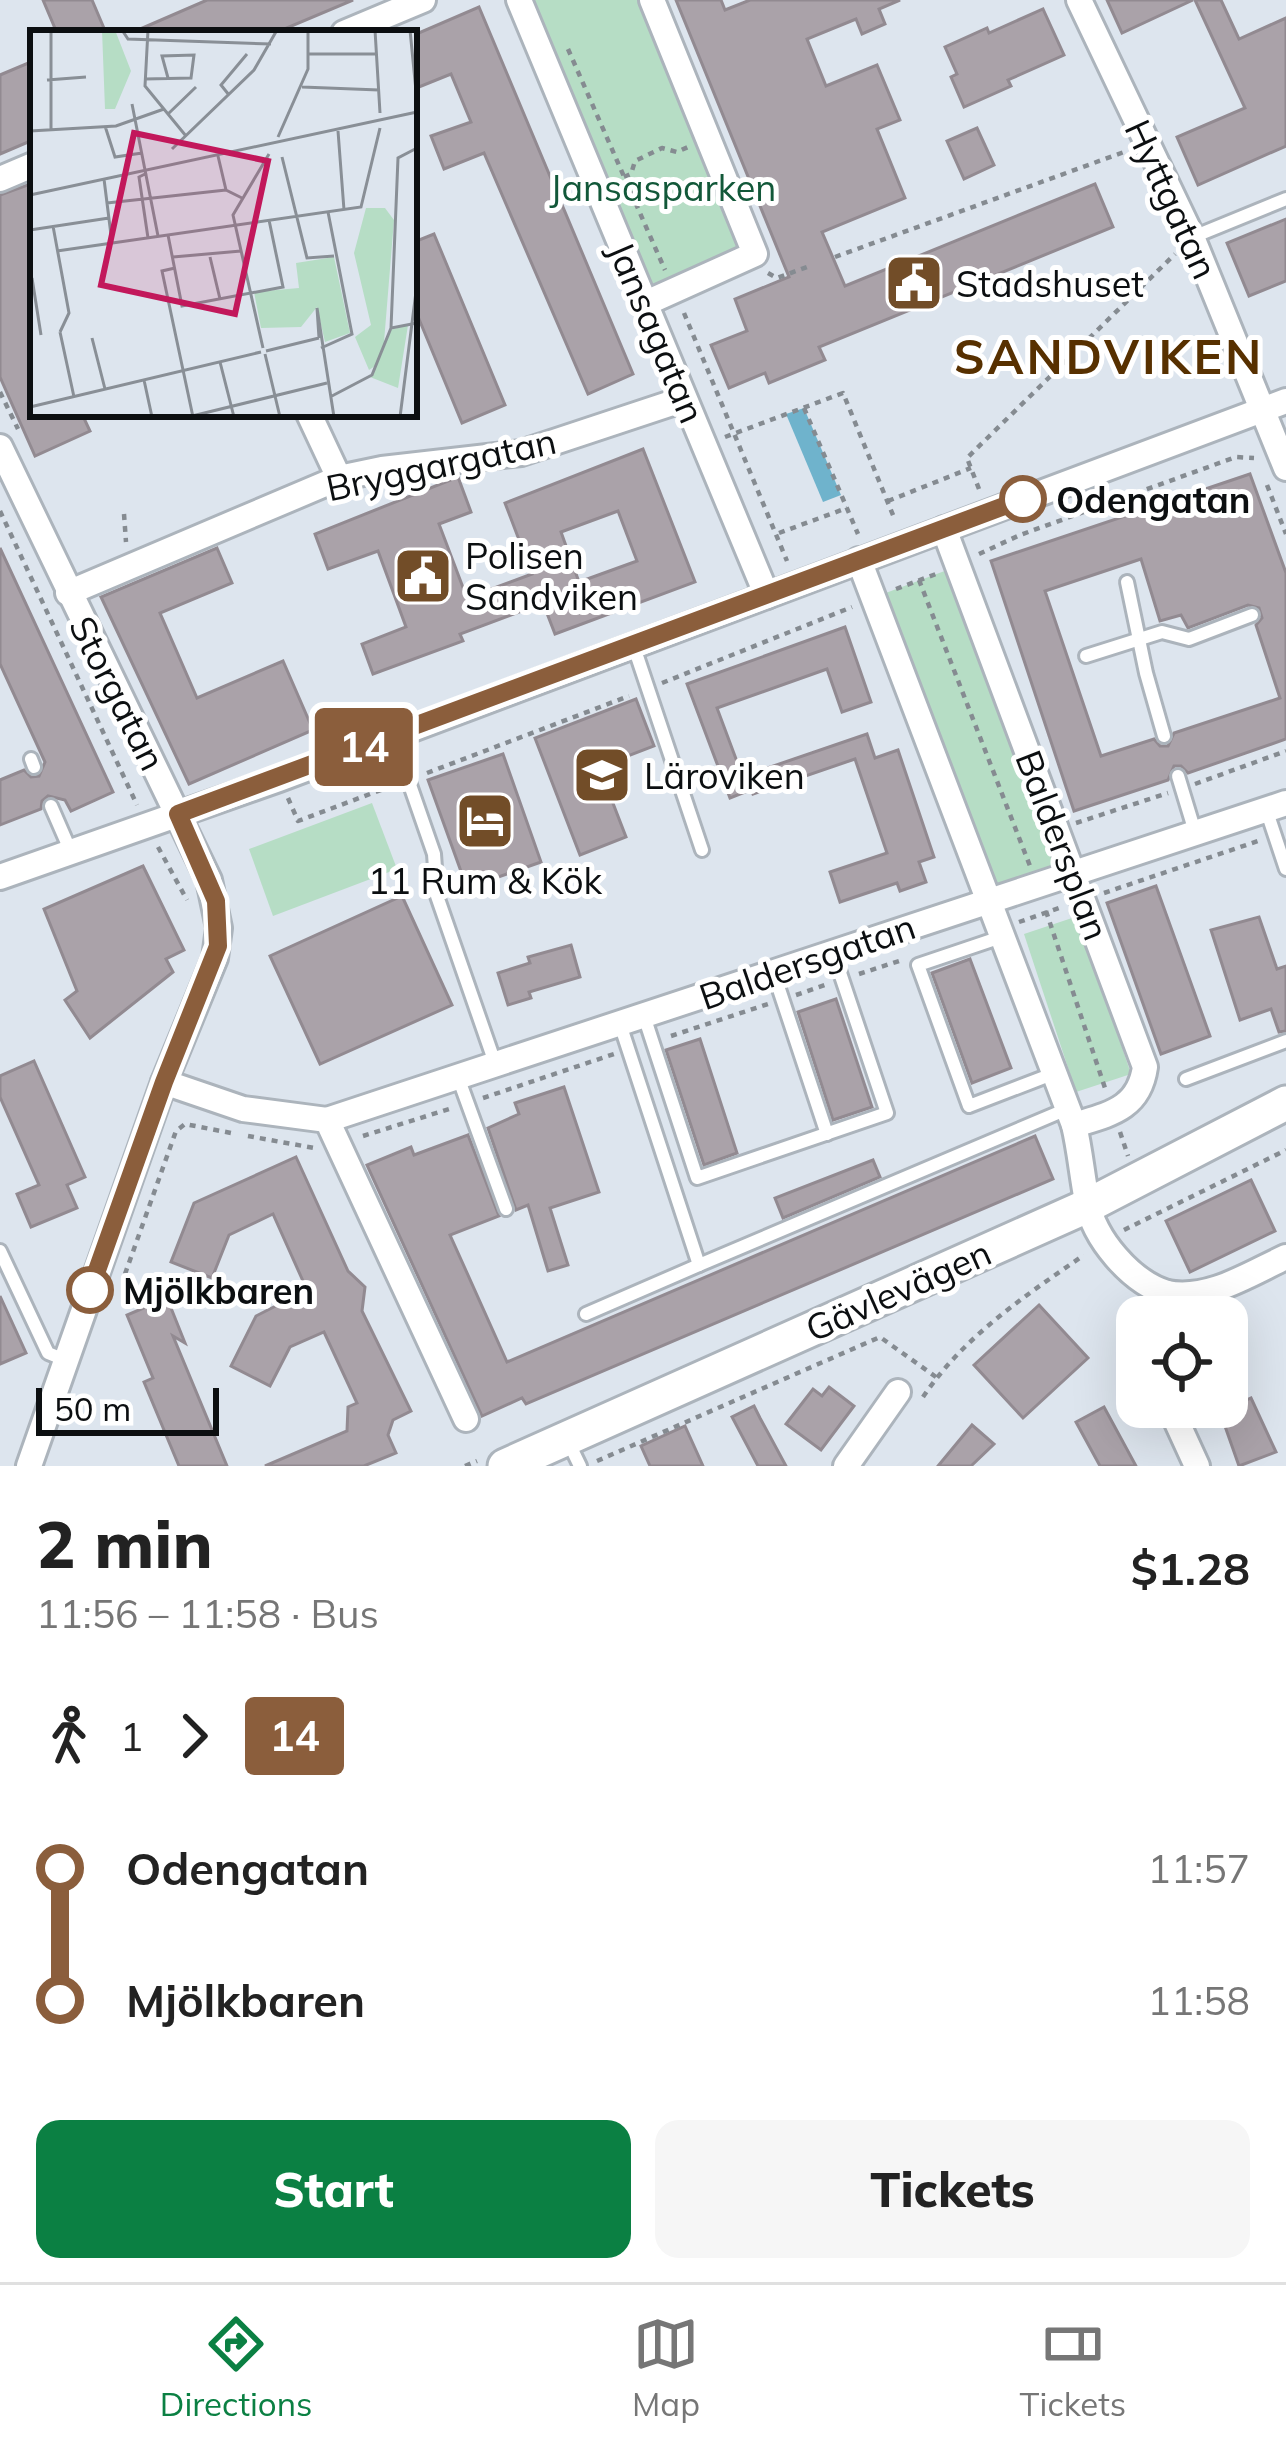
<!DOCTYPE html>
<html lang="en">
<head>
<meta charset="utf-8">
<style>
  body { margin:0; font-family:Mulish,sans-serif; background:#f6f6f6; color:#222; height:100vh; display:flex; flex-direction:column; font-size:45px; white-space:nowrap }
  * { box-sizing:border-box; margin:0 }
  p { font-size:39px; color:#767676 }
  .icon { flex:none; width:66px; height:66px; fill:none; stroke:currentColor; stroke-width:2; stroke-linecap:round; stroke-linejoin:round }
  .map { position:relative; height:1466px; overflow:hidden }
  .details { display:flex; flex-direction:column; background:#fff; flex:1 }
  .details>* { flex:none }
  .badge { padding:0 24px; border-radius:9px; font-size:42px; line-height:78px }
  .buttons { position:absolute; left:1116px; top:1296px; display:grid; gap:24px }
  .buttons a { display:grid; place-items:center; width:132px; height:132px; border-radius:24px; background:#fff; box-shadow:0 12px 48px #0002; font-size:60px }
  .scale { position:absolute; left:36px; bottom:30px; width:183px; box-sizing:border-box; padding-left:12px; border:6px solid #0c0f11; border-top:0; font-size:33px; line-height:42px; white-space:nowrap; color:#0c0f11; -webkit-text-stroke:9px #fff; paint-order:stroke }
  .map>.badge { position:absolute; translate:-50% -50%; box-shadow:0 0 0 6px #fff }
  .legs { display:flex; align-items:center; gap:18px; height:132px; padding:0 36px; font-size:39px }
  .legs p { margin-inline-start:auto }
  .summary { display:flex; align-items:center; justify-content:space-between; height:204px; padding:0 36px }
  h1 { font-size:66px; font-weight:800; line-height:90px }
  .action { display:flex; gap:24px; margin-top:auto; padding:24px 36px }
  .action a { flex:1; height:138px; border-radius:24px; background:#0b8043; color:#fff; font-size:48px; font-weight:800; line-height:138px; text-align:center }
  .action a+a { background:#f6f6f6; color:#222 }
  ul { padding:0 36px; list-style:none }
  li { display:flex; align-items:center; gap:42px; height:132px; font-size:45px }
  li i { display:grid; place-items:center; width:18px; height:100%; margin:0 15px; background:currentColor }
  li i::after { content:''; width:30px; height:30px; margin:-15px; border:9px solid; border-radius:50%; background:#fff }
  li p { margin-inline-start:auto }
  li:first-child i { background:linear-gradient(#0000 50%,currentColor 0) }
  li:last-child i { background:linear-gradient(currentColor 50%,#0000 0) }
  .tab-bar { display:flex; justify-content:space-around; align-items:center; height:168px; border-top:3px solid #e0e0e0; background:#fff; font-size:33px; color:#767676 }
  .tab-bar a { display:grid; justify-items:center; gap:6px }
  .tab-bar .on { color:#0b8043 }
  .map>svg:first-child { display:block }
  .green { fill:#b6ddc5 }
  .water { fill:#6fb3cc }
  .building { fill:#aaa2a9; stroke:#928a91; stroke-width:3; fill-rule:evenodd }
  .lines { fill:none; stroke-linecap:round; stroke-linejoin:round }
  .lane-casing { stroke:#acb4bc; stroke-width:18 }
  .street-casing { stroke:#acb4bc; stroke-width:30 }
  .secondary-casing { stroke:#acb4bc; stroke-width:39 }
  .path { stroke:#858b91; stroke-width:4.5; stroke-dasharray:6 6; stroke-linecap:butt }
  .lane { stroke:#fff; stroke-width:12 }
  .street { stroke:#fff; stroke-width:24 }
  .secondary { stroke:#fff; stroke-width:33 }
  .line-1-casing { stroke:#fff; stroke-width:27 }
  .line-1 { stroke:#8b5e3c; stroke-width:18 }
  .stop-1-dot { fill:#fff; stroke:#8b5e3c; stroke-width:6 }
  .labels { text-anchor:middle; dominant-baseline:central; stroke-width:10; stroke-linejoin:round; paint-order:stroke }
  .park-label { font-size:36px; fill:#125839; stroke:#fff }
  .street-label { font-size:36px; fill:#0c0f11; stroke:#fff }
  .poi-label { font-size:36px; fill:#0c0f11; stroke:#fff; text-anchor:start }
  .stop-label { font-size:36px; font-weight:bold; fill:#0c0f11; stroke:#fff; text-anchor:start }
  .district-label { font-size:48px; font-weight:bold; letter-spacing:3px; fill:#573000; stroke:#fff }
  .inset-road { fill:none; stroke:#898f96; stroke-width:3 }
  .view { fill:#c2185b; fill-opacity:0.15; stroke:#c2185b; stroke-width:6 }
  .inset-edge { fill:none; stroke:#0c0f11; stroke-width:6 }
</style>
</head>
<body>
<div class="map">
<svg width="1286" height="1466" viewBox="0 0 1286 1466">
  <rect width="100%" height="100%" fill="#dde5ee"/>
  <g class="green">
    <polygon points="519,0 652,0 754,246 644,304"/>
    <polygon points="958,566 1074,871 990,899 875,597"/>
    <polygon points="372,803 397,869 273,916 249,849"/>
    <polygon points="1078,916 1131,1074 1076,1092 1024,934"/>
  </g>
  <polygon class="water" points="804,408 841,495 823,502 786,414"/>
  <g class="building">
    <polygon points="43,0 92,0 106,33 57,33"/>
    <polygon points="207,0 353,0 275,33 131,33"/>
    <polygon points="676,0 721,0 725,10 750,0 900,0 879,9 885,24 862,34 856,19 807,39 826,86 877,65 900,120 877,129 905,198 822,232 845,286 1095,184 1113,227 819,347 825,360 769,383 765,373 729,388 711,345 747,331 735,299 789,277"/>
    <polygon points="1107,0 1193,0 1122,33"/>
    <polygon points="1195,0 1221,0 1239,39 1286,18 1286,146 1198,185 1177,137 1245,108"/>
    <polygon points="479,7 633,374 588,394 484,153 444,169 431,136 471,122 451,74 414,89 414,35"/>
    <polygon points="1043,9 1064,55 1008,80 1011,86 964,107 951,77 957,74 945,47 987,28 989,33"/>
    <polygon points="33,61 33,140 0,154 0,75"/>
    <polygon points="977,128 994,165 964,179 947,141"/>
    <polygon points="33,183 33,414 82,414 90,431 35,456 0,377 0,195"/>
    <polygon points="1286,219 1286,281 1249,296 1227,243"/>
    <polygon points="434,234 505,405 462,423 414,307 414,242"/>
    <path d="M643,449l52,133 -140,52 -12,-31 -83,31 3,7 -90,33 -11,-30 44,-17 -28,-76 -50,18 -13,-35 143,-57 13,35 -32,12 28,74 65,-24 -27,-71zM618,511l19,50 -58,21 -18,-50z"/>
    <path d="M1250,474l36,99v166l-98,34 -7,-7h-7l-6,14 -94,31 -83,-250zM1141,559l19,62 21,-6 7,13 60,-23 11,3 3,10 -6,7 24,73 -106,35 -6,13h-8l-6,-7 -53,17 -56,-165z"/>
    <polygon points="0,548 113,792 71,811 65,800 48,796 42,801 41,809 0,825 0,780 24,770 31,777 39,776 45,762 0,664"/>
    <polygon points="217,548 232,583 160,613 197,698 283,661 313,730 189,784 101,597"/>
    <polygon points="845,627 871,702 842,712 827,669 717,708 748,791 730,798 687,684"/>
    <polygon points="636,699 654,746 599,767 626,837 580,855 535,738"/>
    <polygon points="867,734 875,758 898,750 934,857 919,862 926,882 900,891 897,883 840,902 830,872 887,853 855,759 753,794 747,775"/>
    <polygon points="503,754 541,862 467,888 428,780"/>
    <polygon points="143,866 184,950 166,959 173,972 90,1038 65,1000 77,991 44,909"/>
    <polygon points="1156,886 1210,1036 1161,1054 1107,903"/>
    <polygon points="402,896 452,1005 320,1064 270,956"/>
    <polygon points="1259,917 1277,969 1286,966 1286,1031 1279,1032 1271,1009 1240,1020 1211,930"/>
    <polygon points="571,945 580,977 529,992 531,998 508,1005 498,973 530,963 528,957"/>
    <polygon points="970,959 1011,1068 972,1083 932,973"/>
    <polygon points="836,999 872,1107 833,1120 798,1012"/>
    <polygon points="700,1039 737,1153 704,1165 666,1050"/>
    <polygon points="34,1061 85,1177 67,1185 77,1208 31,1227 17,1194 39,1185 0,1097 0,1076"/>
    <polygon points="564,1087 599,1192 550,1208 568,1265 548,1271 528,1205 516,1210 488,1128 519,1114 515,1103"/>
    <polygon points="468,1135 499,1216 450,1235 507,1362 1035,1136 1053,1179 526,1404 522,1398 482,1416 367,1165 411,1147 414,1155"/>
    <polygon points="296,1157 348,1271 365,1287 362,1311 411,1411 393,1420 388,1435 396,1453 364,1466 265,1466 347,1431 348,1407 357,1403 324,1332 290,1347 270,1386 231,1366 256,1316 307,1290 273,1214 229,1235 212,1278 171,1262 194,1203"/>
    <polygon points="873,1160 880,1177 783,1218 775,1198"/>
    <polygon points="1251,1180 1275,1231 1190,1272 1166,1221"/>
    <polygon points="0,1296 26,1353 0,1364"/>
    <polygon points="167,1298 185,1343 173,1336 227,1466 179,1466 144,1382 153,1378 127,1315"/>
    <polygon points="1039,1305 1088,1358 1023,1418 974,1365"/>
    <polygon points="829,1387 854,1406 821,1450 786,1424 813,1389 822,1396"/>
    <polygon points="1251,1398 1276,1452 1239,1466 1220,1412"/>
    <polygon points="754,1406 760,1418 786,1466 758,1466 732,1417"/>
    <polygon points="1104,1407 1136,1466 1100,1466 1076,1422"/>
    <polygon points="972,1425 994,1444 971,1466 938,1466"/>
    <polygon points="685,1426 703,1466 650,1466 641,1446"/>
  </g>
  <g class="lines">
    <defs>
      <g id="lane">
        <polyline points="1193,237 1286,199"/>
        <polyline points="1127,582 1146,673 1164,736"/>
        <polyline points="634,647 702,850"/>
        <polyline points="1086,656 1162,632 1189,639 1252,615"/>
        <polyline points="393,736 434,854 437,896 495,1063"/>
        <polyline points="31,759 34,767"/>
        <polyline points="1178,776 1195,832"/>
        <polyline points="51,806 71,852"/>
        <polyline points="1266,809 1286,869"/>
        <polyline points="1004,936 918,965 969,1106 1055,1073"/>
        <polyline points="773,971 827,1134"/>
        <polyline points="644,1016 697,1178 887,1113 833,952"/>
        <polyline points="620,1024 699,1265 1067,1109"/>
        <polyline points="458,1077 506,1209"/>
        <polyline points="1186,1079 1286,1041"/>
        <polyline points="0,1251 48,1353 65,1360"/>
        <polyline points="586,1314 699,1265"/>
        <polyline points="567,1439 580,1466"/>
      </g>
      <g id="street">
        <polyline points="519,0 767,596"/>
        <polyline points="1079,0 1192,237 1286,468"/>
        <polyline points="344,33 423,0"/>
        <polyline points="0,179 33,165"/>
        <polyline points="644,304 755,254 652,0"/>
        <polyline points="309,414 339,478"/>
        <polyline points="0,447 209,880 219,928 215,958 164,1082 29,1466"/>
        <path d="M944,529l201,538c-6,42 -35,47 -71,58"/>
        <path d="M859,560l215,565c6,25 8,51 13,76 7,38 44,81 80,92l-5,16 -10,8"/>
        <polyline points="68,593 339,478 382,469 521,453 684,399"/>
        <polyline points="0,877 279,779 1286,401"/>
        <polyline points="164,1082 243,1109 327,1120 466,1419"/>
        <polyline points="327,1120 1286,803"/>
        <path d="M1167,1293c42,8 82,-19 119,-36"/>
        <polyline points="1170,1407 1197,1466"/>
        <polyline points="846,1466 898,1392"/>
      </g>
      <polyline id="secondary" points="505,1466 1087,1206 1286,1103"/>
    </defs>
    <use href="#lane" class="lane-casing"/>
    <use href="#street" class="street-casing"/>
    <use href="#secondary" class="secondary-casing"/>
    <g class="path">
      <polyline points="568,49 665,270"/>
      <polyline points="624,177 631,174 635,161 662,148 677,152 688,147"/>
      <polyline points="835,257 1124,152"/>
      <polyline points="768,273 777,278 807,267"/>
      <polyline points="684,313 787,561"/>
      <polyline points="0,392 18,429"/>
      <polyline points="804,408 858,534"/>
      <polyline points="725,437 843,393 895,520"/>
      <polyline points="1267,485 1286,534"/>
      <polyline points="979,489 967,458 1175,254"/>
      <polyline points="888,501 971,468"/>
      <polyline points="0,511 137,805"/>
      <polyline points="124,514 126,542"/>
      <polyline points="779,533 847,508"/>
      <polyline points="979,554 1020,535 1236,457 1254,458"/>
      <polyline points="919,580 1030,866"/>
      <polyline points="896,589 936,574"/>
      <polyline points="662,683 852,607"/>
      <polyline points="427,773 629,696"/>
      <polyline points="1195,784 1286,751"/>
      <polyline points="288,798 298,821 394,785"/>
      <polyline points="1076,823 1168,793"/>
      <polyline points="158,847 187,900"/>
      <polyline points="1104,893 1258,841"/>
      <polyline points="1046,911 1105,1088"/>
      <polyline points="1019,922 1059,908"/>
      <polyline points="859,974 899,961"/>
      <polyline points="796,995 825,985"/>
      <polyline points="671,1036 768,1004"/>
      <polyline points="483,1098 614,1054"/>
      <polyline points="1120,1132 1128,1156"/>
      <polyline points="248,1136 314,1148"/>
      <polyline points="363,1136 449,1109"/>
      <polyline points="1124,1230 1286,1150"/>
      <polyline points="125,1274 176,1131 185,1124 231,1133"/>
      <path d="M923,1397c41,-61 102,-101 161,-142"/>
      <polyline points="597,1461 880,1337 936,1377"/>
      <polyline points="465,1466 477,1461"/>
    </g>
    <use href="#lane" class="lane"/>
    <use href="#street" class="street"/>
    <use href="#secondary" class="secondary"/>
  </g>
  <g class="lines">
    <defs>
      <polyline id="line-1" points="90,1290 164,1082 218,946 216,901 178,814 1023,499"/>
    </defs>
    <use href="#line-1" class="line-1-casing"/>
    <use href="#line-1" class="line-1"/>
  </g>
  <defs>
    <symbol id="civic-square" viewBox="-11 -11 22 22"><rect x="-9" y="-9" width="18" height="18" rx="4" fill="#724d28" stroke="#fff"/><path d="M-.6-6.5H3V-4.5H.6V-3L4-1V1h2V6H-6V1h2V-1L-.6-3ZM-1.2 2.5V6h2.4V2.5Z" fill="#fff"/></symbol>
    <symbol id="school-square" viewBox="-11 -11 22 22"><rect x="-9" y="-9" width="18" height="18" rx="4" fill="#724d28" stroke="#fff"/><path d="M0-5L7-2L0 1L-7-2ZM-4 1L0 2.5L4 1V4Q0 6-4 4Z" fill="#fff"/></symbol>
    <symbol id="hotel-square" viewBox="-11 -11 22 22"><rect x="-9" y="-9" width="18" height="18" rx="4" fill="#724d28" stroke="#fff"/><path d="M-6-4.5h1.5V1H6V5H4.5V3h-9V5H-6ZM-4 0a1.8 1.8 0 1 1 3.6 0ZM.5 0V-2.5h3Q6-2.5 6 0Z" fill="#fff"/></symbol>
  </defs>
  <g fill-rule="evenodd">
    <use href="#civic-square" x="881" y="250" width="66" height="66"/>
    <use href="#civic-square" x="390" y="543" width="66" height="66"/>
    <use href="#school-square" x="569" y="742" width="66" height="66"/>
    <use href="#hotel-square" x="452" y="788" width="66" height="66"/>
  </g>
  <g class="stop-1-dot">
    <circle cx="1023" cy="499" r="21"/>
    <circle cx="90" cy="1290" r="21"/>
  </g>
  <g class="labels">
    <g class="park-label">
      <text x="663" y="187">Jansasparken</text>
    </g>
    <g class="street-label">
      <text transform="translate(1172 199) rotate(65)">Hyttgatan</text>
      <text transform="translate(657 332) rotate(67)">Jansagatan</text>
      <text transform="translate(441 464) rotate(-12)">Bryggargatan</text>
      <text transform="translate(118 693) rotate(63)">Storgatan</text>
      <text transform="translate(1063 845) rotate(69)">Baldersplan</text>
      <text transform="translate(807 961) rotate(-19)">Baldersgatan</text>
      <text transform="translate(898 1290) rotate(-24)">Gävlevägen</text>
    </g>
    <g class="poi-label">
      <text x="956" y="283">Stadshuset</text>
      <text x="465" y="555">Polisen<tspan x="465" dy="41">Sandviken</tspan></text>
      <text x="644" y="775">Läroviken</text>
      <text x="485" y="880" text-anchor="middle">11 Rum &amp; Kök</text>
    </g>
    <g class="stop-label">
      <text x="1056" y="499">Odengatan</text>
      <text x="123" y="1290">Mjölkbaren</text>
    </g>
    <g class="district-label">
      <text x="1109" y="356">SANDVIKEN</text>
    </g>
  </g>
  <g transform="translate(30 30)">
    <rect width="387" height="387" fill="#dde5ee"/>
    <path d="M72,0h13l16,41 -16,38h-10zM336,178h19l9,12 -10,122 6,-12 18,-5 -10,63 -28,-11 5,-11 -6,4 -14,-33 16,-12 -17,-72zM304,227l16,76 -25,9 -8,-35 -16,20 -40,1 -7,-36 45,-4 -3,-25z" fill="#b6ddc5"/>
    <path class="inset-road" d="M92,0l6,9 143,5M118,0l-3,56 41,50M345,0l5,83M380,0l7,71M279,24h68M115,49l46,-1 3,-23 -32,1 6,22M17,50l39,-3M272,57l77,3M199,65l-8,-10 26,-31M102,74l26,132M138,84l28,-27M75,96l10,31 27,-4M21,100v-100M0,101l86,-5 48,-17M308,101l6,79M248,107l30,-68v-39M142,119l82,-79 23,-40M188,126l8,34 16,8M252,127l25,101 27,-2M117,143l-8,4 9,61M74,149l8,64M0,165l387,-83M77,173l119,-13M23,196l16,87 -9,19M0,200l79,-12M138,205l14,71 101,-19 -14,-67M27,221l304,-44 19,-79M143,227l68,-6M180,227l10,42M145,238l-13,3 31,146M2,248l9,57M361,298l7,-170 19,-10M30,302l14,65M62,308l13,51M289,308l-2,-30 17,109M233,318l-30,-133 36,-61M291,318l31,-14 -24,-122M236,321l53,-13M235,324l15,63M190,332l14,55M114,350l8,37M300,367l42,-22 19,-47 26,-5M0,377l231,-55M158,387l139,-34M370,387l17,-133"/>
    <path class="view" d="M104,103l134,28 -33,153 -134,-29z"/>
    <rect width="387" height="387" class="inset-edge"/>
  </g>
</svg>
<div class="buttons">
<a><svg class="icon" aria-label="locate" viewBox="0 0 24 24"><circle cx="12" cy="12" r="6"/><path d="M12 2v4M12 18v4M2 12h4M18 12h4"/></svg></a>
</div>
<div class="scale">50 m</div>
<b class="badge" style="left:364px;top:747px;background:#8b5e3c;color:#fff">14</b>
</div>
<section class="details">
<div class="summary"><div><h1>2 min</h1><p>11:56 – 11:58 · Bus</p></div><b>$1.28</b></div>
<div class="legs"><svg class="icon" aria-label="walk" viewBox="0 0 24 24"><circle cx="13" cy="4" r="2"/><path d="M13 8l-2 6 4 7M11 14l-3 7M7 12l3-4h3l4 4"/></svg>1<svg class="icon" aria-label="forward" viewBox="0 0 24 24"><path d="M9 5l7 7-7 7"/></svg><b class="badge" style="background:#8b5e3c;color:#fff">14</b></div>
<ul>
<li><i style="color:#8b5e3c"></i><b>Odengatan</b><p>11:57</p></li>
<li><i style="color:#8b5e3c"></i><b>Mjölkbaren</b><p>11:58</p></li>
</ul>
<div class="action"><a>Start</a><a>Tickets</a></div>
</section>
<nav class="tab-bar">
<a class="on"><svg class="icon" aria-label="directions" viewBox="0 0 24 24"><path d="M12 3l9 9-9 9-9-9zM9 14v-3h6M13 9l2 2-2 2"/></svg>Directions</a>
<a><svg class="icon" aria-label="map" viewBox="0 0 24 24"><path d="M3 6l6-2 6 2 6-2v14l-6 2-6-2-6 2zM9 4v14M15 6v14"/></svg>Map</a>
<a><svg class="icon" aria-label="tickets" viewBox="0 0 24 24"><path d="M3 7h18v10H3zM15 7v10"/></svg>Tickets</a>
</nav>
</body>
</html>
